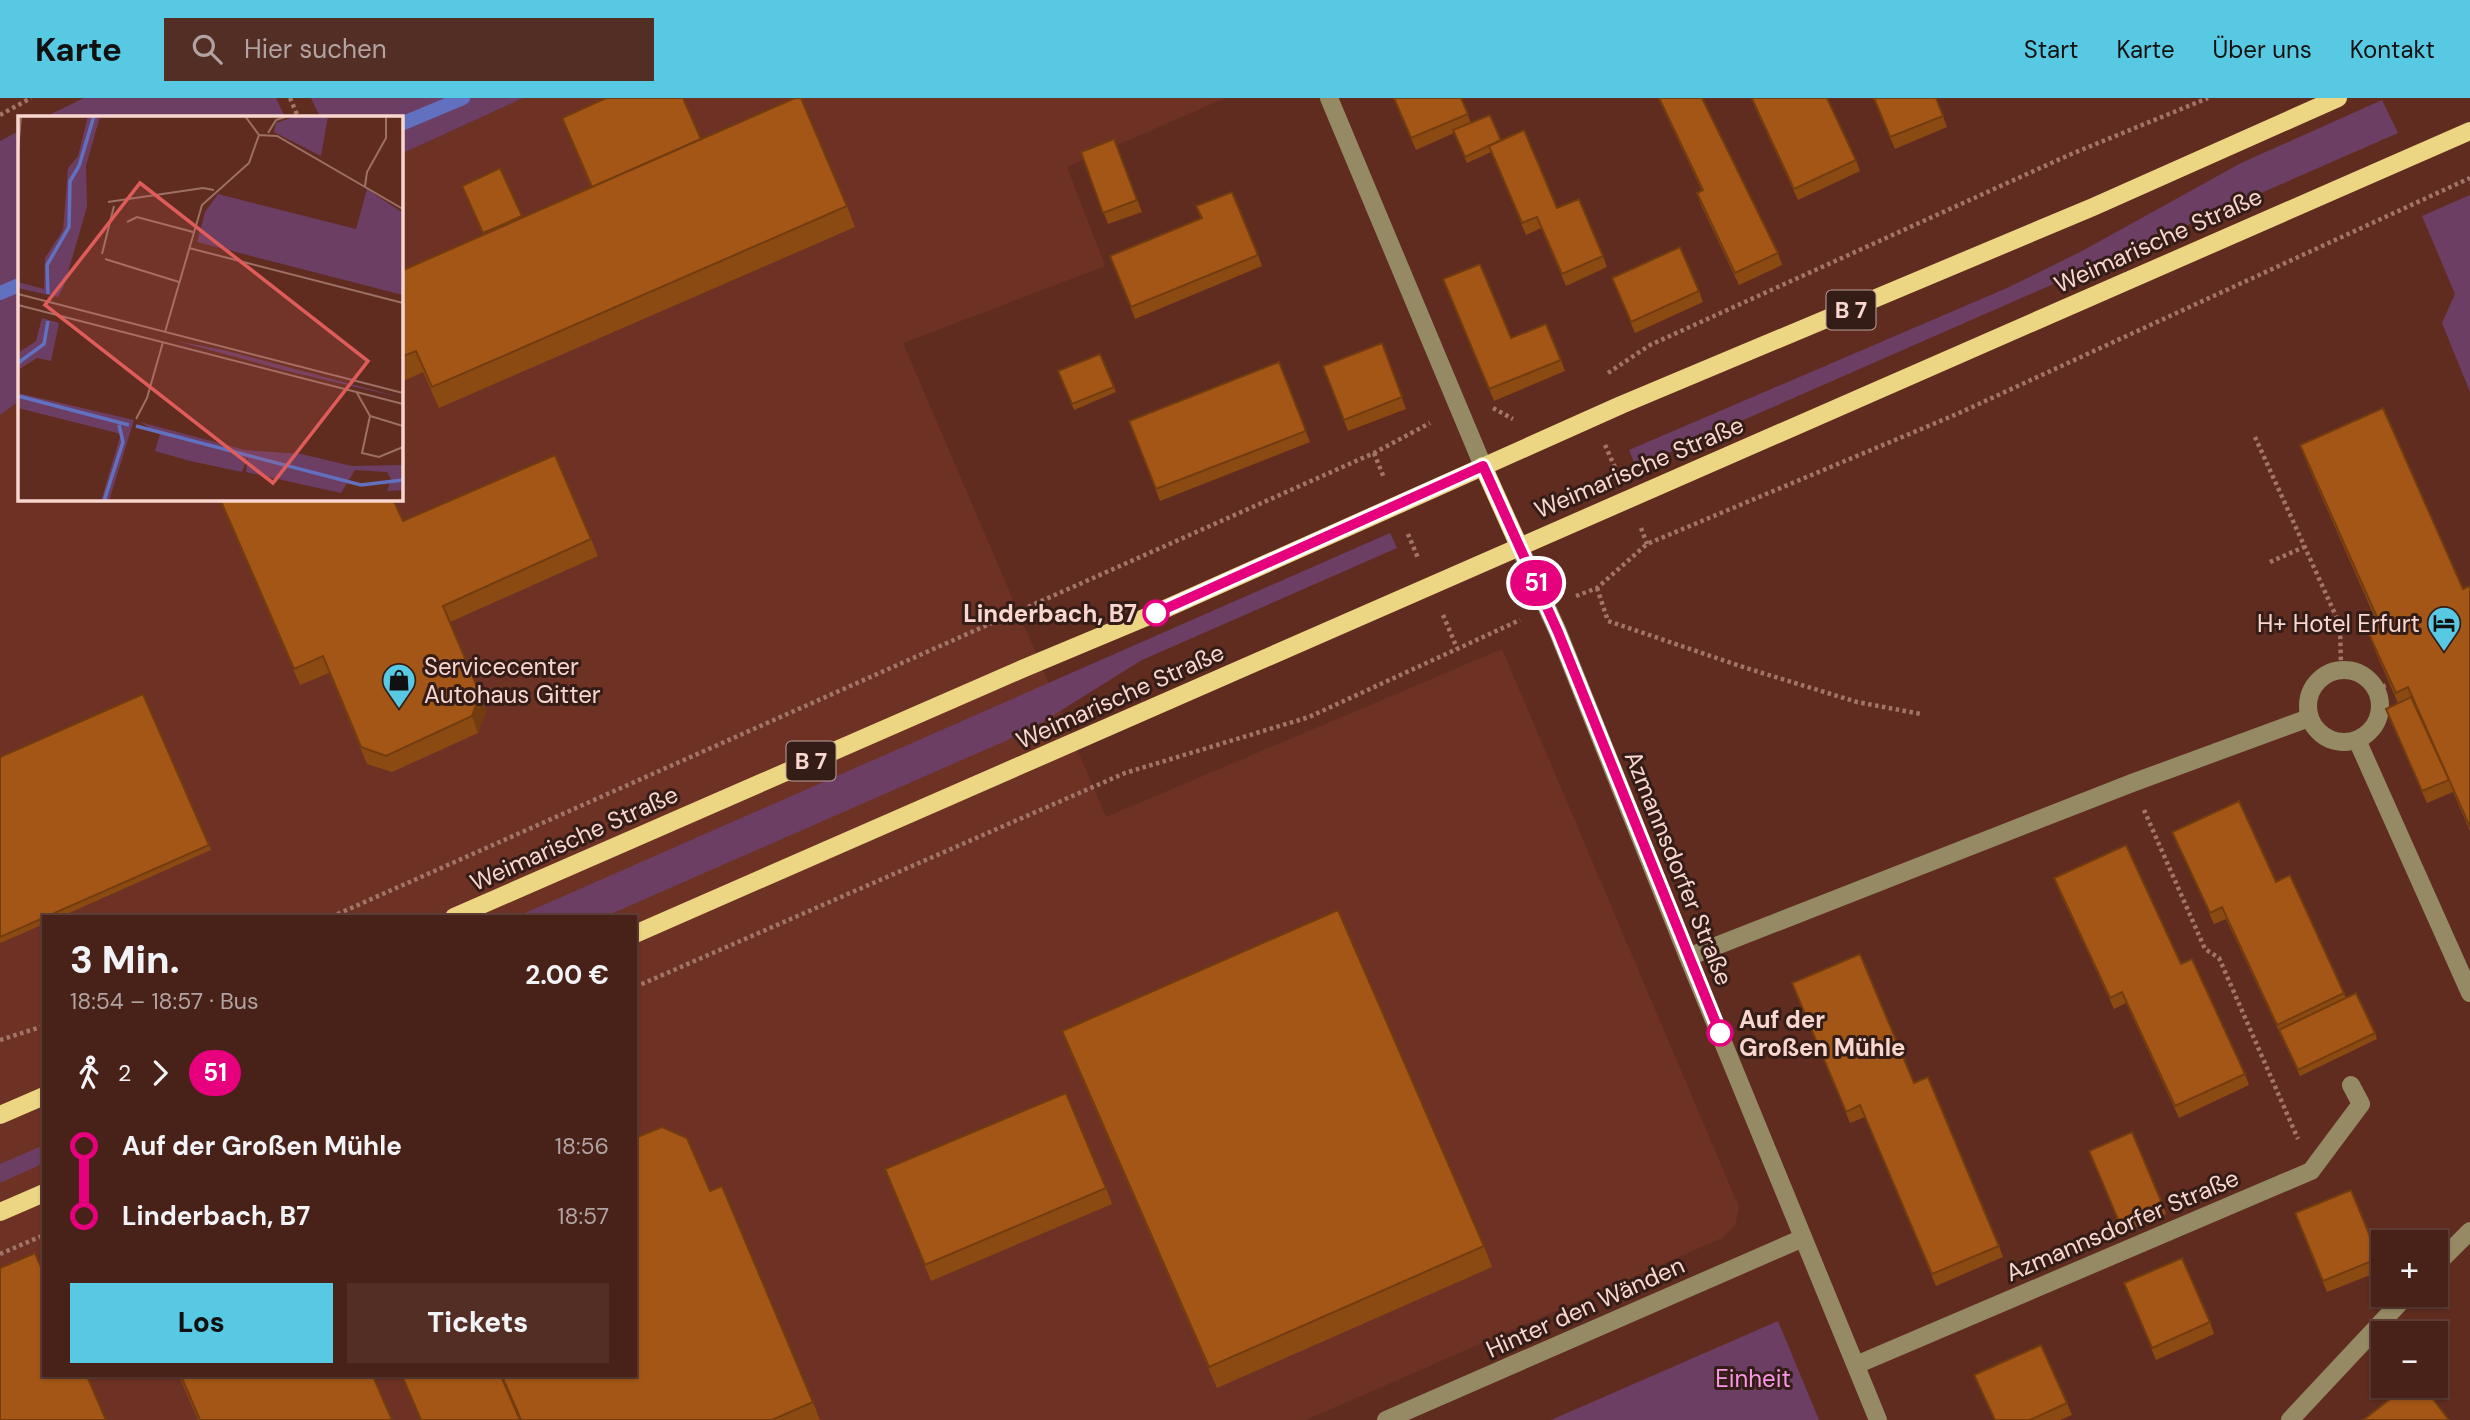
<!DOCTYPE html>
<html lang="de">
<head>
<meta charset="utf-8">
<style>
  body { margin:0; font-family:"DM Sans",sans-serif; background:#522e25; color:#f1f3f6; height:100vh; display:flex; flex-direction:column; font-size:26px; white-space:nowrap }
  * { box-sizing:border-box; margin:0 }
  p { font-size:23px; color:#b1a3a2 }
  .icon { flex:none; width:38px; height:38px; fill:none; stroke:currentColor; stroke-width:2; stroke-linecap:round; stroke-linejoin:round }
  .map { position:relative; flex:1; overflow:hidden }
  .panel { position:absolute; left:42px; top:817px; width:595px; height:462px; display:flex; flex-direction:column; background:#482118; border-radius:0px; box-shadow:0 2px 5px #0004,0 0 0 2px #603e37 }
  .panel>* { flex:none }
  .badge { padding:0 14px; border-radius:23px; font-size:24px; line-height:46px }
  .fabs { position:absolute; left:2371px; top:1132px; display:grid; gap:14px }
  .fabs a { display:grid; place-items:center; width:77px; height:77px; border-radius:0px; background:#482118; box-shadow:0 2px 5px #0004,0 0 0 2px #603e37; font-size:35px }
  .map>.badge { position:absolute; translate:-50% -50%; box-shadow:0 0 0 4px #fff }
  .legs { display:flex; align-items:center; gap:10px; height:77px; padding:0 28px; font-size:23px }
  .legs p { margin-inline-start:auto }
  .overview { display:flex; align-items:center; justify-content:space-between; height:119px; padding:0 28px }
  h1 { font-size:38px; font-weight:800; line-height:52px }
  .button { display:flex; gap:14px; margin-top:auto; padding:14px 28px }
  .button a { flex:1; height:80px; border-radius:0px; background:#57c9e2; color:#111; font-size:28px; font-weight:800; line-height:80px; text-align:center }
  .button a+a { background:#522e25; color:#f1f3f6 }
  ul { padding:0 28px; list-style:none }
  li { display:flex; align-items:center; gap:24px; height:70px; font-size:26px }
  li i { display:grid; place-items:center; width:10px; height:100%; margin:0 9px; background:currentColor }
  li i::after { content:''; width:18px; height:18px; margin:-9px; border:5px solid; border-radius:50%; background:#482118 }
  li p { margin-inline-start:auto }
  li:first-child i { background:linear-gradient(#0000 50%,currentColor 0) }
  li:last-child i { background:linear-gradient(currentColor 50%,#0000 0) }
  header { display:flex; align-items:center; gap:42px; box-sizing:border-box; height:98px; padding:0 35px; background:#57c9e2; color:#111 }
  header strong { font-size:33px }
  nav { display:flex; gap:38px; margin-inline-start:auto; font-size:24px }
  .search { width:490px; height:63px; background:#522e25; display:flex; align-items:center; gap:18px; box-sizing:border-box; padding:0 24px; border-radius:0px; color:#b1a3a2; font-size:26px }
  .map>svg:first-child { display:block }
  .built { fill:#6e3224; fill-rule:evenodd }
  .green { fill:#6c3e64 }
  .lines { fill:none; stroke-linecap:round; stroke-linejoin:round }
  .stream { stroke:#6170bf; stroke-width:14 }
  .path { stroke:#a2756b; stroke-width:4.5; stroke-dasharray:3.5 3.5; stroke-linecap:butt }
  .minor { stroke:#958a63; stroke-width:18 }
  .major { stroke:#ecd583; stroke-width:18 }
  .wall { fill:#8c4a13 }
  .shaded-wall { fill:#723c0f }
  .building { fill:#a35616; stroke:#723c0f; stroke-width:2 }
  .line-1-casing { stroke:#fff; stroke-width:16 }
  .line-1 { stroke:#e6007e; stroke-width:10 }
  .stop-1-dot { fill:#fff; stroke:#e6007e; stroke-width:3.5 }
  .labels { text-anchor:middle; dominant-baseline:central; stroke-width:6; stroke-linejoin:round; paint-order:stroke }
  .shield { fill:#351d17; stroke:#be9f98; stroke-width:2 }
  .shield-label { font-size:23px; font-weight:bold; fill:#f9d7cf }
  .street-label { font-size:24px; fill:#f9d7cf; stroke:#351d17 }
  .stop-label { font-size:24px; font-weight:bold; fill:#f9d7cf; stroke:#351d17; text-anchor:end }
  .poi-label { font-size:24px; fill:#f9d7cf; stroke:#351d17; text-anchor:end }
  .park-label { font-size:24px; fill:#fa97e7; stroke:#351d17 }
  .inset-river { fill:none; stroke:#6170bf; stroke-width:3.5 }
  .inset-road { fill:none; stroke:#9d7066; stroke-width:2 }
  .view { fill:#e05c5a; fill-opacity:0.15; stroke:#e05c5a; stroke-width:3.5 }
  .inset-edge { fill:none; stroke:#f9d7cf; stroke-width:3.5 }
</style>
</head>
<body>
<header>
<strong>Karte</strong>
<div class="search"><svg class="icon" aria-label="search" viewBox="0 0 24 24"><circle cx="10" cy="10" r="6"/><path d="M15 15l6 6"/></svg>Hier suchen</div>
<nav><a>Start</a><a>Karte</a><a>Über uns</a><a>Kontakt</a></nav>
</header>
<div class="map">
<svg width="2470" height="1322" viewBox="0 0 2470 1322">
  <rect width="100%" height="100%" fill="#602c20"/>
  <path class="built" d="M523,0h702l-158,69 38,99 -202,77 203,474 396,-168 237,558 -4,18 -13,13 -416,182h-1306v-1005l19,-14v98h382v-345zM44,819h591v459h-591z"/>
  <g class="green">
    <polygon points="84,0 276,0 285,19 45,19"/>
    <polygon points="311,0 523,0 401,56 401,19 320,19"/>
    <polygon points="2382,2 2398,35 1636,369 1629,352 2007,190 2082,153 2241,65"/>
    <polygon points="19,33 19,303 0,317 0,43"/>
    <polygon points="2470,97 2470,294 2442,225 2455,196 2422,118"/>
    <polygon points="1390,435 1397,450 1142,562 1028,633 604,819 516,819"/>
    <polygon points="44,1047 44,1065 0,1085 0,1066"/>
    <polygon points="1778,1223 1819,1322 1551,1322"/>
  </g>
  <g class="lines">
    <g class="stream">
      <polyline points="401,26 463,0"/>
      <polyline points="0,195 19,187"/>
    </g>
    <g class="path">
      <polyline points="290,0 298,19"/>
      <polyline points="0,17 31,0"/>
      <polyline points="1608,275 1650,247 2069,57 2208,0"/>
      <polyline points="1493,310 1513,321"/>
      <polyline points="2255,339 2340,527 2341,571"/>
      <polyline points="1605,347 1617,374"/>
      <polyline points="1374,355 1384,380"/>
      <polyline points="1641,430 1647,446"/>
      <polyline points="1408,436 1418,460"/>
      <polyline points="2270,464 2304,449"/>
      <polyline points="1597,490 1608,523 1746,570 1857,604 1921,616"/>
      <polyline points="1576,498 1597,490 1647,446 1957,316 2470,80"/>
      <polyline points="1443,517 1457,550"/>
      <polyline points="2376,591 2389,586"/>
      <polyline points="2144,712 2205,851 2219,860 2298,1041"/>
      <polyline points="331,819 1374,355 1430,325"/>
      <polyline points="635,889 1125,675 1309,619 1520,522"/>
      <polyline points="0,942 44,928"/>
      <polyline points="0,1156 44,1137"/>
    </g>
    <g class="minor">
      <polyline points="1329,0 1483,368"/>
      <polyline points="1519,448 1558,534 1688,859 1878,1322"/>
      <circle cx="2344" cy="608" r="36"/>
      <polyline points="2357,642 2470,895"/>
      <polyline points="1688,859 2132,685 2309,620"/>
      <polyline points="2436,1167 2470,1133"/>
      <polyline points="1856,1267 2311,1073 2361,1006 2351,987"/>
      <polyline points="1386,1322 1803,1140"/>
      <polyline points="2290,1322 2407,1197"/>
    </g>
    <g class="major">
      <polyline points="1483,368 1519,448"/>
      <polyline points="454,819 1022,571 1156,515 1621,307 2093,109 2338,0"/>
      <polyline points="635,836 2470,33"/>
      <polyline points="0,1017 44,998"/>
      <polyline points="0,1114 44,1095"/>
    </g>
  </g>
  <g class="wall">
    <polygon points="1393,0 1461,0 1471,25 1501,42 1557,110 1603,158 1607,169 1566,188 1541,130 1526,137 1491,54 1467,65 1454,35 1416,52"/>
    <polygon points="1658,0 1702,0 1778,155 1782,167 1739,187 1701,107 1697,95 1702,93"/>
    <polygon points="1873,0 1936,0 1947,29 1895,51"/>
    <polygon points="1752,1 1856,62 1860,73 1798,102 1756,12"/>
    <polygon points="562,20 701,41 847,108 855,129 439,310 423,274 401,284 401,173 483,137 462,88 522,118 523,120 591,90"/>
    <polygon points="1114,41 1142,114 1108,126 1081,54"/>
    <polygon points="1196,108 1258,157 1262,168 1135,221 1115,169 1201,121"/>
    <polygon points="1612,180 1699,193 1703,204 1635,235"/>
    <polygon points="1443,181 1511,240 1561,262 1565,273 1494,303"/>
    <polygon points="1382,245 1406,311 1348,333 1323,268"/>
    <polygon points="1100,256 1116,294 1074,312 1058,273"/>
    <polygon points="1279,264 1310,344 1160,403 1129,323"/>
    <polygon points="2300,347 2463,491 2470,488 2470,733 2453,694 2427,705 2390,622 2386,611 2398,605 2376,555 2368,534 2379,529 2308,368"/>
    <polygon points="219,401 393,401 403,423 591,441 598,458 450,524 486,613 478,635 392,674 367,666 329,575 300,587"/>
    <polygon points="0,659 209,747 211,752 60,819 44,819 44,826 0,845"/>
    <polygon points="2172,734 2276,784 2344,895 2346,900 2375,935 2377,941 2300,978 2226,821 2214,826 2177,745"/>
    <polygon points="2054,780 2181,866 2245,976 2249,987 2179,1020 2126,905 2114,911 2058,791"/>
    <polygon points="1792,885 1914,985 1999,1148 2003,1159 1936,1188 1865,1019 1850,1025"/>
    <polygon points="1062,933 1484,1148 1492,1169 1217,1290 1070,954"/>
    <polygon points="2089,1053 2162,1105 2166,1116 2123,1135"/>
    <polygon points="885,1071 1106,1090 1112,1106 931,1183"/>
    <polygon points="710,1093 813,1304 820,1322 421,1322 402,1278 635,1278"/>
    <polygon points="2299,1127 2379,1160 2383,1172 2327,1194"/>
    <polygon points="2124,1185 2210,1224 2214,1236 2156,1262"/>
    <polygon points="1974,1277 2067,1305 2072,1317 2060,1322 1994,1322"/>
    <polygon points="179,1278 373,1278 392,1322 198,1322"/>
  </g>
  <polygon class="shaded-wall" points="480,596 486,613 478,635 472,618"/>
  <g class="building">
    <polygon points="606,0 683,0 701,41 592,89 562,20"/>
    <polygon points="795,0 801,0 847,108 432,289 416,253 401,259 401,173"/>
    <polygon points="1394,0 1461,0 1468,16 1411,40"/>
    <polygon points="1659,0 1702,0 1778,155 1735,175 1697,95 1703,92"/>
    <polygon points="1754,0 1827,0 1856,62 1794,91 1752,1"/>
    <polygon points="1874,0 1936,0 1943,18 1890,39"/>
    <polygon points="1490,17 1501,42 1465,59 1453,32"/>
    <polygon points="1524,32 1557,110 1579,101 1603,158 1562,176 1537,119 1522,125 1489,48"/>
    <polygon points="1114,41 1137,102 1103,115 1081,54"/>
    <polygon points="500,70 522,118 483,135 462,88"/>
    <polygon points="1232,94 1258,157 1131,209 1110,158 1202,120 1196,108"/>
    <polygon points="1680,149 1699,193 1631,224 1612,180"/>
    <polygon points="1480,166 1511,240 1546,226 1561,262 1489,291 1443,181"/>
    <polygon points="1382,245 1402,299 1344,322 1323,268"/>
    <polygon points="1100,256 1114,289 1072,306 1058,273"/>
    <polygon points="1279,264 1306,333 1156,391 1129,323"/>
    <polygon points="2383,310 2463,491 2470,488 2470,729 2408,589 2396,595 2382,565 2368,534 2381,528 2300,347"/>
    <polygon points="555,357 591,441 443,508 480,596 472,618 386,658 361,649 323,558 294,571 220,401 393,401 403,423"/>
    <polygon points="143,596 209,747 0,839 0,659"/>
    <polygon points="2411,599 2449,682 2422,693 2386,611"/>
    <polygon points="2239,703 2276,784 2290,777 2344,895 2277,927 2222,809 2210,815 2172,734"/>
    <polygon points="2126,747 2181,866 2192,861 2245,976 2175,1008 2122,894 2110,900 2054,780"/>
    <polygon points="1338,812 1484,1148 1209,1269 1062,933"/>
    <polygon points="1860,856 1914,985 1928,979 1999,1148 1932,1176 1860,1007 1846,1014 1792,885"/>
    <polygon points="2356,895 2375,935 2298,972 2279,932"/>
    <polygon points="1066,995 1106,1090 925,1167 885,1071"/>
    <polygon points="662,1029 687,1040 710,1093 722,1088 813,1304 772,1322 521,1322 502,1278 635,1278 635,1040"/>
    <polygon points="2132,1034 2162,1105 2119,1124 2089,1053"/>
    <polygon points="2351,1092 2379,1160 2323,1183 2295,1115"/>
    <polygon points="35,1155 44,1176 44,1278 87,1278 106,1322 0,1322 0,1170"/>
    <polygon points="2182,1160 2210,1224 2152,1250 2124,1185"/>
    <polygon points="2041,1247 2067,1305 2030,1322 1995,1322 1974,1277"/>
    <polygon points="181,1278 373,1278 392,1322 200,1322"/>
    <polygon points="402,1278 501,1278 520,1322 421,1322"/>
    <polygon points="2407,1288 2423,1288 2449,1322 2363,1322"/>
  </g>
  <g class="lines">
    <defs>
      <polyline id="line-1" points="1156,515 1483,368 1558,534 1720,935"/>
    </defs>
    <use href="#line-1" class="line-1-casing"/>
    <use href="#line-1" class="line-1"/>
  </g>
  <defs>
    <symbol id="hotel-pin" viewBox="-11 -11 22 30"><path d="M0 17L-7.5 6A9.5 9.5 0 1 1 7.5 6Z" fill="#57c9e2" stroke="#351d17"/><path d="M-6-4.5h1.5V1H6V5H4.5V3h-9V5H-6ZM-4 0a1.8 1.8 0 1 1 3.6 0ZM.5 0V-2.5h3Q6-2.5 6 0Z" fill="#111"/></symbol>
    <symbol id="shop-pin" viewBox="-11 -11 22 30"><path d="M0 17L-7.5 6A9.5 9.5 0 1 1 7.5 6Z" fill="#57c9e2" stroke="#351d17"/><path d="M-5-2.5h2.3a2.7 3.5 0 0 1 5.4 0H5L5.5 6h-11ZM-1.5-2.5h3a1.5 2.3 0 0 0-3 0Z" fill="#111"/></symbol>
  </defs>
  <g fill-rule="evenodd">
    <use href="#hotel-pin" x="2425" y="506" width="38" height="52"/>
    <use href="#shop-pin" x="380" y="563" width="38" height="52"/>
  </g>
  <g class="stop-1-dot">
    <circle cx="1156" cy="515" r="12"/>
    <circle cx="1720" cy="935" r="12"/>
  </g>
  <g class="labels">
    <g class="shield">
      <rect x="1826.5" y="192.5" width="49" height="39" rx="5"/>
      <rect x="786.5" y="643.5" width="49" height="39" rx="5"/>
    </g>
    <g class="shield-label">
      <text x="1851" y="212">B 7</text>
      <text x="811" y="663">B 7</text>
    </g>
    <g class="street-label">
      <text transform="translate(2158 142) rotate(-24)">Weimarische Straße</text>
      <text transform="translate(1639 369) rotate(-23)">Weimarische Straße</text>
      <text transform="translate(1120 598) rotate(-24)">Weimarische Straße</text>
      <text transform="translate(574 740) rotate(-24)">Weimarische Straße</text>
      <text transform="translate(1679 770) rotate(68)">Azmannsdorfer Straße</text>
      <text transform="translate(2122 1127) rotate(-23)">Azmannsdorfer Straße</text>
      <text transform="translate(1585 1209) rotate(-24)">Hinter den Wänden</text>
    </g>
    <g class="stop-label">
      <text x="1137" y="515">Linderbach, B7</text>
      <text x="1739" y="921" text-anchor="start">Auf der<tspan x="1739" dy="28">Großen Mühle</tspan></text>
    </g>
    <g class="poi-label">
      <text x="2420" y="525">H+ Hotel Erfurt</text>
      <text x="424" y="568" text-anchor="start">Servicecenter<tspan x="424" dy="28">Autohaus Gitter</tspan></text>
    </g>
    <g class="park-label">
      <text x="1753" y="1280">Einheit</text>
    </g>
  </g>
  <g transform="translate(18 18)">
    <rect width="385" height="385" fill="#602c20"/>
    <path d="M70,0h12l-14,50 1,41 -23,79 -6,11 -40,-9v-6l26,7 1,-31 18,-28 5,-62 10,-12zM278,0h32l-7,40 -47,-24 2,-9zM349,73l36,24v82l-206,-53 8,-30 13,-18 138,35zM24,202l17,5 -8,38 -14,-3 -19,12v-17l18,-12zM158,225l48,9 179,48 -116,-27zM0,277l116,27 -25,81h-8l20,-67 -103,-26zM122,306l105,28 56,4 51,12 51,-1v25l-16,1 4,-12 -4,-7 -32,-2 -14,23 -95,-21 2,-16 -6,16 -52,-11 -35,-10 5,-17z" fill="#6c3e64"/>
    <path class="inset-river" d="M30,178l-1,-29 22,-38 1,-46 9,-15 15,-50M0,247l26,-19 4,-23M0,280l111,29M118,310l225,59 42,-5M86,385l19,-59 -4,-17"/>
    <path class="inset-road" d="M227,0l14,19M250,17l8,-13 12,-4M241,19l18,1 126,73M0,36l3,-36M347,70l2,-14 19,-34v-22M90,86l95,-14 11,2M109,106l10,-5 56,15M171,132l214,55M84,138l12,-48M87,143l74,23M0,178l385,99M0,189l385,99M147,216l37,-127 47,-42 10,-28M339,277l13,23 33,10M352,300l-8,37 17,4 24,-10M118,303l11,-21 16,-56"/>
    <path class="view" d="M122,67l228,178 -95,122 -228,-178z"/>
    <rect width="385" height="385" class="inset-edge"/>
  </g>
</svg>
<div class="fabs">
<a>+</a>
<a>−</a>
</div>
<b class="badge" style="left:1536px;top:485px;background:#e6007e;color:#fff">51</b>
<section class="panel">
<div class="overview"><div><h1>3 Min.</h1><p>18:54 – 18:57 · Bus</p></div><b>2.00 €</b></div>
<div class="legs"><svg class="icon" aria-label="walk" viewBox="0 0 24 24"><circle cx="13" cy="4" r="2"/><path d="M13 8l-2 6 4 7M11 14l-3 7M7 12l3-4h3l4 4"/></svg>2<svg class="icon" aria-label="forward" viewBox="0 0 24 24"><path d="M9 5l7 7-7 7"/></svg><b class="badge" style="background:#e6007e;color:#fff">51</b></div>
<ul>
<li><i style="color:#e6007e"></i><b>Auf der Großen Mühle</b><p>18:56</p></li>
<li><i style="color:#e6007e"></i><b>Linderbach, B7</b><p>18:57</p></li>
</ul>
<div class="button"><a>Los</a><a>Tickets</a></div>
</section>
</div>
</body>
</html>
